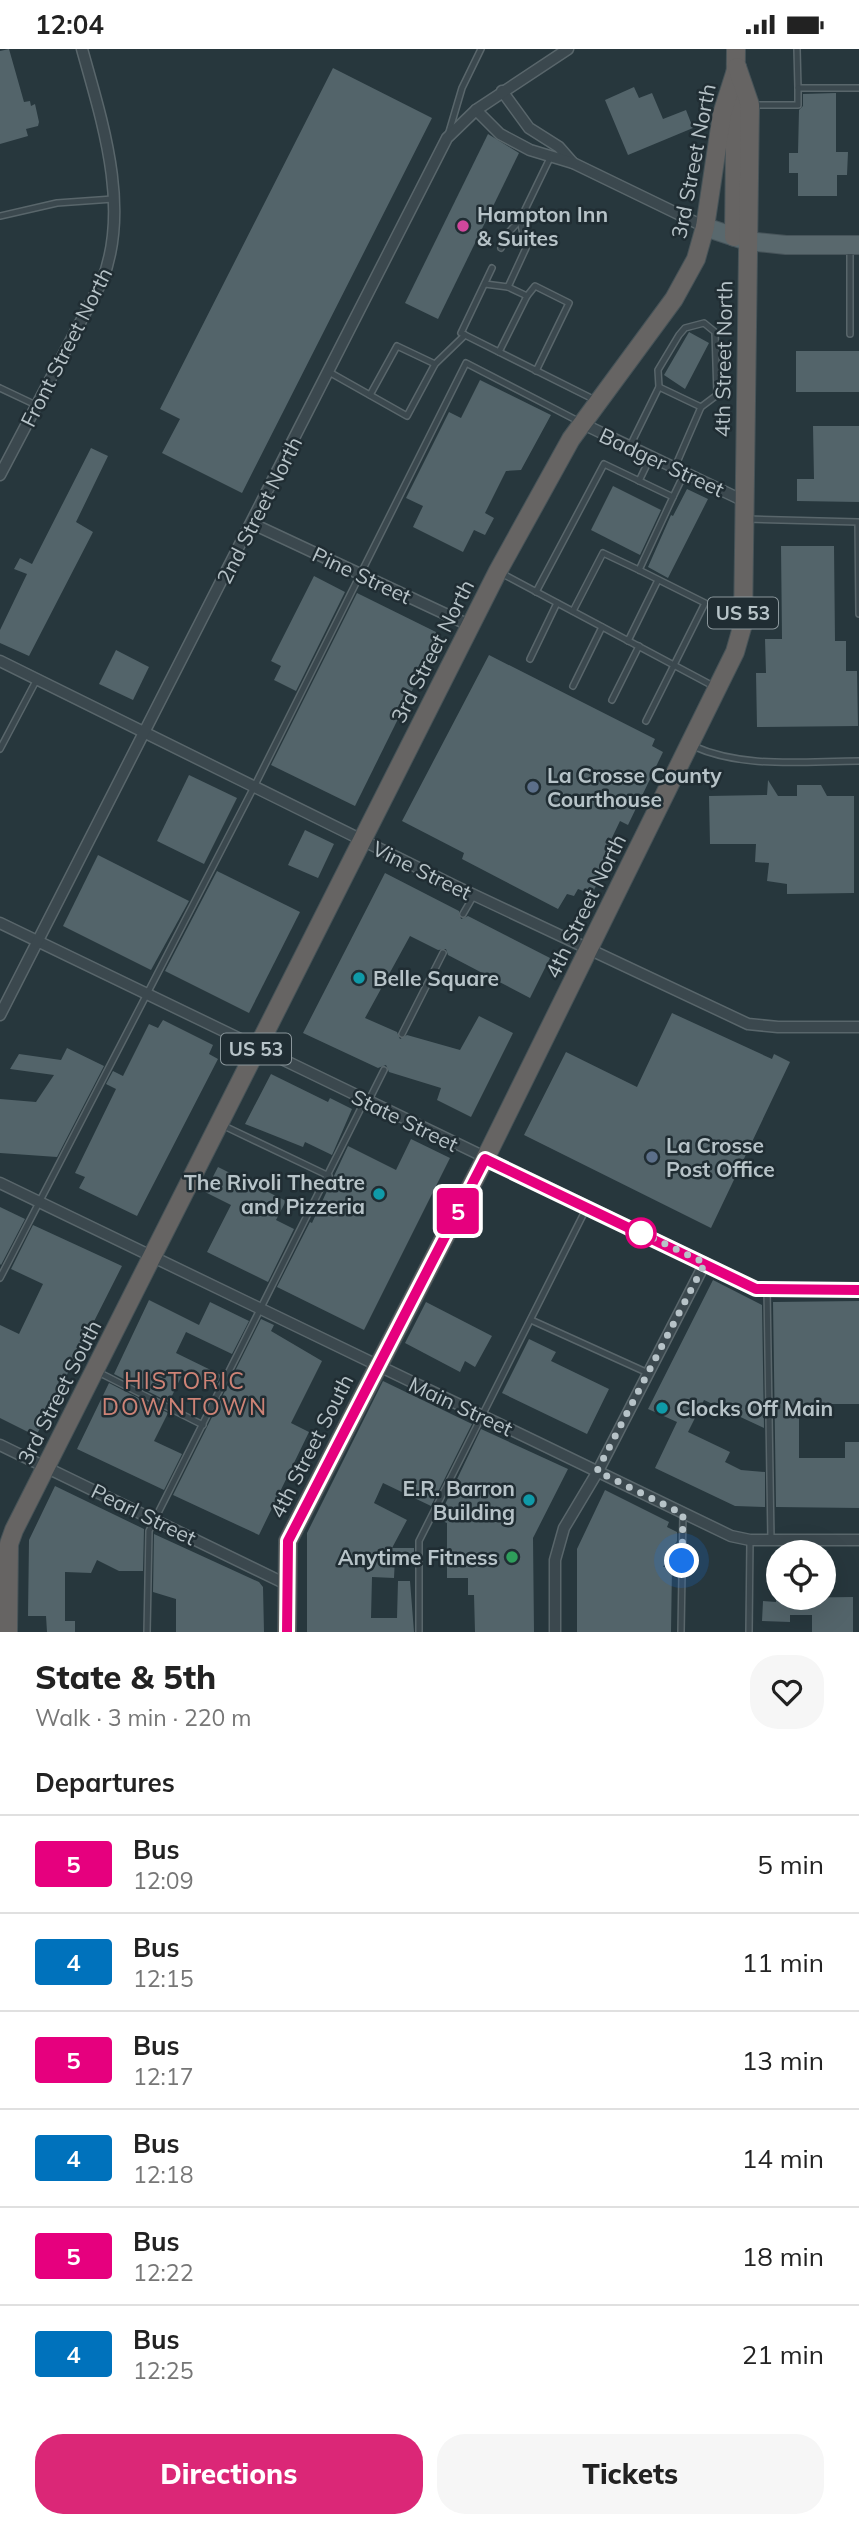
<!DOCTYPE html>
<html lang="en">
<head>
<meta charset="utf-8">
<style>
  body { margin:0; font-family:Mulish,sans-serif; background:#f6f6f6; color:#222; height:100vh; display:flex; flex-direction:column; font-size:26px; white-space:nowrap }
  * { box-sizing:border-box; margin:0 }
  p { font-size:23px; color:#767676 }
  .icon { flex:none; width:38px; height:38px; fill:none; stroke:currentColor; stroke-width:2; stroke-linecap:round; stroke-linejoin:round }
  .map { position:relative; height:1583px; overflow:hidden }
  .drawer { display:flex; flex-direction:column; background:#fff; flex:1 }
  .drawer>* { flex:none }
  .badge { padding:0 14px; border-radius:5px; font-size:24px; line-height:46px }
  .controls { position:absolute; left:766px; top:1491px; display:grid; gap:14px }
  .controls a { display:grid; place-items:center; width:70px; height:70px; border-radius:50%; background:#fff; box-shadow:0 7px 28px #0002; font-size:35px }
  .you { position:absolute; width:35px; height:35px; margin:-18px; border:5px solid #fff; border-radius:50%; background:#1a73e8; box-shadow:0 0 0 10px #1a73e833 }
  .map>.badge { position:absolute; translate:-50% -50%; box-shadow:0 0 0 4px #fff }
  h2 { padding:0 35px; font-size:26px; line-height:63px }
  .round { display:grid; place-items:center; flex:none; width:74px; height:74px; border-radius:28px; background:#f6f6f6 }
  .head { display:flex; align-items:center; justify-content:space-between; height:119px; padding:0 35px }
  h1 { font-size:33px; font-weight:800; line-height:52px }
  .cta { display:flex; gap:14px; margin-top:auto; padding:14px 35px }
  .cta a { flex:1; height:80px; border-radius:28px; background:#db2777; color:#fff; font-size:28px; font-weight:800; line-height:80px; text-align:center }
  .cta a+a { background:#f6f6f6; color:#222 }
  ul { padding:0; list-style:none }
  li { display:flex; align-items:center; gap:21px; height:98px; padding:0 35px; border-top:2px solid #e0e0e0 }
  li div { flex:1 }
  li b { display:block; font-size:26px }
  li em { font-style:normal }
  li .badge { min-width:77px; font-weight:700; text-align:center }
  .status { display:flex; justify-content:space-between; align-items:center; height:49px; padding:0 35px; background:#fff; direction:ltr }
  .status svg { height:19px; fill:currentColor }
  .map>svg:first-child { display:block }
  .building { fill:#53646a }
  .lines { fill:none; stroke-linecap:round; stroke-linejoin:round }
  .service-casing { stroke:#59666b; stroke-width:8 }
  .minor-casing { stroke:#59666b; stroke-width:13 }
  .primary-casing { stroke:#47545a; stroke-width:20 }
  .trunk-casing { stroke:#465358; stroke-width:20 }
  .service { stroke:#3b484e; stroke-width:5 }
  .minor { stroke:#3b484e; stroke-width:10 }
  .primary { stroke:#59686d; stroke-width:18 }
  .trunk { stroke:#666463; stroke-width:18 }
  .line-casing { stroke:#fff; stroke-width:16 }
  .line { stroke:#e6007e; stroke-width:10 }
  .walk { stroke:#b7c3c8; stroke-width:7; stroke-dasharray:0 12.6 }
  .hotel-dot { fill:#d1479c; stroke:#202d33; stroke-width:2.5 }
  .service-dot { fill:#5c6f8a; stroke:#202d33; stroke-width:2.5 }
  .culture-dot { fill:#0f9aa8; stroke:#202d33; stroke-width:2.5 }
  .stop-dot { fill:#fff; stroke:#e6007e; stroke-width:3.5 }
  .leisure-dot { fill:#2e9e5b; stroke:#202d33; stroke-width:2.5 }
  .labels { text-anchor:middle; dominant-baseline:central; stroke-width:5; stroke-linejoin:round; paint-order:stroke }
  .shield { fill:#202d33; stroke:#8a969b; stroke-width:2 }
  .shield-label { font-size:19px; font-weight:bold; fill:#b7c3c8 }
  .street-label { font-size:21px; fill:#b7c3c8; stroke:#202d33 }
  .poi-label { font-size:21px; font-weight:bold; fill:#b7c3c8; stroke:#202d33; text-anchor:start }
  .neighbourhood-label { font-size:23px; letter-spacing:2px; fill:#ce8376; stroke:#202d33 }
</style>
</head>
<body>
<div class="status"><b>12:04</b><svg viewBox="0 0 49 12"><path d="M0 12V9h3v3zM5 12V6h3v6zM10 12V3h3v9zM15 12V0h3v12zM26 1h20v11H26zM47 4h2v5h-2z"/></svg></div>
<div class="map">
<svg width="859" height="1583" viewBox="0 0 859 1583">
  <rect width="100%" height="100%" fill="#27373d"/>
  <g class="building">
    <polygon points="9,0 24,53 30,52 31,57 35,55 39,73 38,77 26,80 28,87 0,95 0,2"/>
    <polygon points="333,19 432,69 242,444 162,404 180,370 160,360"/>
    <polygon points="634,38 639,49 652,44 663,70 686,61 693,79 628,106 605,51"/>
    <polygon points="836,44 836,103 848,103 847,126 837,126 837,147 798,147 798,124 789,124 789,104 798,104 799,61 803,57 803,45"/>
    <polygon points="488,85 519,104 438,270 405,254"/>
    <polygon points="689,283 709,294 685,340 664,326"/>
    <rect x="796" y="302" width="63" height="41"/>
    <polygon points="480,331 551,366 521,421 506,422 485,464 494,469 485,486 474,481 463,503 413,478 423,457 406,449 449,363 461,369"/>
    <polygon points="813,377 859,377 859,453 797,452 797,430 814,430"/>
    <polygon points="91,399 108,407 76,473 93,483 29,607 0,594 0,581 27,525 14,520 20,509 32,515"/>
    <polygon points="613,437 661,461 640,506 591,481"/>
    <polygon points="687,440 708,450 668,529 648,518 671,466 673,467"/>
    <polygon points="781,497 834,497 835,592 846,592 846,622 857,622 858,677 757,678 756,624 766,624 765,590 782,590"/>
    <polygon points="314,527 345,543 296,642 274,631 281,617 271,612"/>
    <polygon points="357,544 440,585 355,757 271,716"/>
    <polygon points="116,601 149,618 133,651 99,635"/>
    <polygon points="489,606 655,690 652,697 663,703 628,776 620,772 610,793 616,797 592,845 578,840 574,847 567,845 558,860 462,810 464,804 402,772"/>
    <polygon points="189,726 237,749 204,815 157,792"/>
    <polygon points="768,731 778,747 797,747 797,736 821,736 827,747 854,747 854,844 787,845 787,835 767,832 769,814 755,813 756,795 710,795 709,747 767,746"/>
    <polygon points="305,781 334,795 318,829 288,816"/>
    <polygon points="98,806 189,852 151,921 63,877"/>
    <polygon points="217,822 300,863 249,964 165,922"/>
    <polygon points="385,824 459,862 461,870 468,867 550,909 530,949 448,906 446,900 438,901 410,887 365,969 397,983 400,990 407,986 460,1001 479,967 513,984 471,1068 437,1051 441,1039 389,1023 386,1016 378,1019 303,984"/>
    <polygon points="672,964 772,1010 774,1005 790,1013 711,1179 524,1086 566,1003 637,1038"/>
    <polygon points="163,971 213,996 209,1005 218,1010 137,1167 79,1139 85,1128 75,1124 116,1040 106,1035 113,1022 123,1027 149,975 158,979"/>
    <polygon points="67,999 104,1017 57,1108 0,1104 0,1050 36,1053 54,1026 10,1020 19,1005 61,1011"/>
    <polygon points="271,1025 328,1053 330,1049 352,1060 332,1106 305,1093 303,1098 245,1075"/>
    <polygon points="411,1090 450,1109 364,1281 277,1238 310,1173 312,1174 348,1097 396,1121"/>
    <polygon points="218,1118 286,1152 276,1171 294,1180 268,1233 207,1203 231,1156 205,1143"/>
    <polygon points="0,1158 25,1170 1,1216 0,1215"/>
    <polygon points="33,1176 122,1217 36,1387 0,1369 0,1276 19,1285 43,1235 11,1220"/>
    <polygon points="713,1231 762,1256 764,1379 704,1351 688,1383 730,1403 725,1413 741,1421 765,1423 765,1458 735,1457 655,1419 677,1373 648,1360"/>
    <polygon points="149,1251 199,1276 210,1253 249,1272 232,1305 186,1283 176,1304 221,1326 215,1338 184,1322 169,1353 114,1325"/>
    <polygon points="859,1252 859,1355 799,1355 799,1409 845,1409 845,1393 859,1393 859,1459 776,1458 773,1253"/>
    <polygon points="426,1253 492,1287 475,1318 465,1312 460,1323 405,1294"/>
    <polygon points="261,1270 274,1276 271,1282 322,1312 291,1374 309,1383 259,1486 173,1446"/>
    <polygon points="529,1290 556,1303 551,1312 609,1340 587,1385 502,1344"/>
    <polygon points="383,1332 472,1375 431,1457 383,1434 374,1454 407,1471 392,1499 414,1499 414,1508 395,1509 394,1529 372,1528 371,1569 397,1569 398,1532 410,1532 414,1583 307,1583 307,1484"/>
    <polygon points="109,1334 168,1364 154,1392 182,1405 164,1441 77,1400"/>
    <polygon points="481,1380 568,1420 533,1489 534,1583 475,1583 474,1546 468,1546 468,1529 447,1529 447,1474 438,1470"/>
    <polygon points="55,1437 144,1480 143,1522 119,1522 97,1511 91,1524 65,1523 65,1572 75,1572 75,1583 47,1583 46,1567 28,1567 29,1491"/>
    <polygon points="605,1441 669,1473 667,1478 677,1483 677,1492 663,1518 672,1518 671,1583 577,1583 577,1500"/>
    <polygon points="154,1485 259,1533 263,1538 264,1583 176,1583 176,1550 153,1543"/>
    <polygon points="853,1548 853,1583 812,1583 812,1566 790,1566 790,1573 762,1572 763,1552 776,1553 776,1549"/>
  </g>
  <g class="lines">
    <defs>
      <g id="service">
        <polyline points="797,0 798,39 859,39"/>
        <polyline points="753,56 798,56 798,39"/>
        <polyline points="449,83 462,39 481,0"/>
        <polyline points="0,167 57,154 113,150"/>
        <polyline points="501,199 508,184 520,171 550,109"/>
        <polyline points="492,219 461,284 595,351"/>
        <polyline points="485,235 508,238 526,199 520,171"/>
        <polyline points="508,238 527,247 535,237 569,254 536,322"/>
        <polyline points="850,285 850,199"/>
        <polyline points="499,303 527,247"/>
        <polyline points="329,323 407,367 435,315 465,286"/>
        <polyline points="659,338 701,358"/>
        <polyline points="0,339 38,357"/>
        <polyline points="370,346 397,297 435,315"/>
        <polyline points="630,397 659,338 658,321 679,286 685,279 704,274 715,283 717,346 701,358 675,418"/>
        <polyline points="639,432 651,407"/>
        <polyline points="673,448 685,423"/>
        <polyline points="747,470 858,473 859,565"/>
        <polyline points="639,521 705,554 646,672"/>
        <polyline points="501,524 715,638"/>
        <polyline points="536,543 604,415 673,448 639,521 603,504 573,562"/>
        <polyline points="628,592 658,531"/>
        <polyline points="530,610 557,554"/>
        <polyline points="573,637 602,578"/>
        <polyline points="612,651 639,597"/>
        <path d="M693,697c51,23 111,15 166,15"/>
        <polyline points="0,700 37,630"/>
        <polyline points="463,865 474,846"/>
        <polyline points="402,985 443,904"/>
        <polyline points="368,1053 384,1021"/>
        <polyline points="222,1076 329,1127"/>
        <polyline points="0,1229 254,738 466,314 580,373"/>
        <polyline points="767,1240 771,1491"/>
        <polyline points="531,1271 648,1324"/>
        <polyline points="98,1323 203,1376"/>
        <polyline points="147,1583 149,1482 365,1051"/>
        <polyline points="419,1583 419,1492 587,1158"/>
        <polyline points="681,1583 683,1465"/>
        <polyline points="749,1583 750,1491"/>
      </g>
      <g id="minor">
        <polyline points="502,42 529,79 559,98 573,114"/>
        <polyline points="476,61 500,85 530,101 573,114 705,178"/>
        <polyline points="581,374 744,452"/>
        <path d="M0,426l102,-194c29,-73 0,-160 -20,-232"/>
        <polyline points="253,475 471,577"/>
        <polyline points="0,612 455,837 748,975 778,978 859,978"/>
        <polyline points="0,874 756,1239 859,1241"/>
        <polyline points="0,966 447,89 476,61 568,0"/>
        <polyline points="0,1134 731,1487 750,1491 859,1491"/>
        <polyline points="0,1396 288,1536"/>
        <polyline points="555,1583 555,1511 564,1479 598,1422 705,1214"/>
      </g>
      <polyline id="primary" points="705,178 747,192 786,196 859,196"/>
      <g id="trunk">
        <polyline points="734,188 736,0"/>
        <polyline points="8,1583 9,1495 14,1481 498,522 571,390 674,250 696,210 705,178 722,65 737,18"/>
        <polyline points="287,1583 288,1492 485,1110 735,603 743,575 750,56 737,18"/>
      </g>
    </defs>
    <use href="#service" class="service-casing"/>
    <use href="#minor" class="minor-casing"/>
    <use href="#primary" class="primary-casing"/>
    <use href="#trunk" class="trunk-casing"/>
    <use href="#service" class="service"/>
    <use href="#minor" class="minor"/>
    <use href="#primary" class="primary"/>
    <use href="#trunk" class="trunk"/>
  </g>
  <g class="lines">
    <defs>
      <polyline id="line" points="287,1583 288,1492 485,1110 756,1240 859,1241"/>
    </defs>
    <use href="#line" class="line-casing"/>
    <use href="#line" class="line"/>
    <polyline class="walk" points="641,1184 636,1181 705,1214 597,1422 683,1465 682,1512"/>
  </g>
  <circle class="hotel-dot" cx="463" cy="177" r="7"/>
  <g class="service-dot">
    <circle cx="533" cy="738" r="7"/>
    <circle cx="652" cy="1108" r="7"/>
  </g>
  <g class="culture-dot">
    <circle cx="359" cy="929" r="7"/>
    <circle cx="379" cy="1145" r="7"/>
    <circle cx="662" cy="1359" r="7"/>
    <circle cx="529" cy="1451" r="7"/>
  </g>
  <circle class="stop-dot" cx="641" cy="1184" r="14"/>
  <circle class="leisure-dot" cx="512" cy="1508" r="7"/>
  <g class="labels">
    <g class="shield">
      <rect x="708" y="548.5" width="70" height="31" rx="5"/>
      <rect x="221" y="984.5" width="70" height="31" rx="5"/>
    </g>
    <g class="shield-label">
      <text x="743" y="564">US 53</text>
      <text x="256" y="1000">US 53</text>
    </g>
    <g class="street-label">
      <text transform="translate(693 112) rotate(-79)">3rd Street North</text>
      <text transform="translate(66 298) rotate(-63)">Front Street North</text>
      <text transform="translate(723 310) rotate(-89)">4th Street North</text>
      <text transform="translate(662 413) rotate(25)">Badger Street</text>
      <text transform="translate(259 461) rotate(-63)">2nd Street North</text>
      <text transform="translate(362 526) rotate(25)">Pine Street</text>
      <text transform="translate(432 602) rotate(-63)">3rd Street North</text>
      <text transform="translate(422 821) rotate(26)">Vine Street</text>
      <text transform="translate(585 857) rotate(-64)">4th Street North</text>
      <text transform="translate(405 1071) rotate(26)">State Street</text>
      <text transform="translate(59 1343) rotate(-63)">3rd Street South</text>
      <text transform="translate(461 1357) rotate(25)">Main Street</text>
      <text transform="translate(311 1397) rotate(-63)">4th Street South</text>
      <text transform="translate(144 1465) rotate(26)">Pearl Street</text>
    </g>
    <g class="poi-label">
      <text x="477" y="165">Hampton Inn<tspan x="477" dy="24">&amp; Suites</tspan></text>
      <text x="547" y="726">La Crosse County<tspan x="547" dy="24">Courthouse</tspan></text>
      <text x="373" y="929">Belle Square</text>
      <text x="666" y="1096">La Crosse<tspan x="666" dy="24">Post Office</tspan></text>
      <text x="365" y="1133" text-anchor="end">The Rivoli Theatre<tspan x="365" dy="24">and Pizzeria</tspan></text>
      <text x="676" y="1359">Clocks Off Main</text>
      <text x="515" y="1439" text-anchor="end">E.R. Barron<tspan x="515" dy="24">Building</tspan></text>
      <text x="498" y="1508" text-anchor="end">Anytime Fitness</text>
    </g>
    <g class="neighbourhood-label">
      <text x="185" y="1331">HISTORIC<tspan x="185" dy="26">DOWNTOWN</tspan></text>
    </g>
  </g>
</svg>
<div class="controls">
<a><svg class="icon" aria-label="locate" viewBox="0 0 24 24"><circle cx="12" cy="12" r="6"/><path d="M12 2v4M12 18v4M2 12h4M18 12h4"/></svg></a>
</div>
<div class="you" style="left:682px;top:1512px"></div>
<b class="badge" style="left:458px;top:1162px;background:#e6007e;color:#fff">5</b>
</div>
<section class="drawer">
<div class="head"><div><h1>State &amp; 5th</h1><p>Walk · 3 min · 220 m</p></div><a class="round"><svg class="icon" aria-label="heart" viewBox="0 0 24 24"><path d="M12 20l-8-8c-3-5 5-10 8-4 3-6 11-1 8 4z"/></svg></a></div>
<h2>Departures</h2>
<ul>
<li><span class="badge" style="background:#e6007e;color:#fff">5</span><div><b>Bus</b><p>12:09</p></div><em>5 min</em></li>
<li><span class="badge" style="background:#0072bc;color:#fff">4</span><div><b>Bus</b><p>12:15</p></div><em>11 min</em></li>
<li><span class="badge" style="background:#e6007e;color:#fff">5</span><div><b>Bus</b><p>12:17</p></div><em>13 min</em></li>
<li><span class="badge" style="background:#0072bc;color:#fff">4</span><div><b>Bus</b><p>12:18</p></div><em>14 min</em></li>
<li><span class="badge" style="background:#e6007e;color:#fff">5</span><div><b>Bus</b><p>12:22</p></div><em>18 min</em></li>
<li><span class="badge" style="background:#0072bc;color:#fff">4</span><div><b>Bus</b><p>12:25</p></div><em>21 min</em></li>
</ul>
<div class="cta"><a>Directions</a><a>Tickets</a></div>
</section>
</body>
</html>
